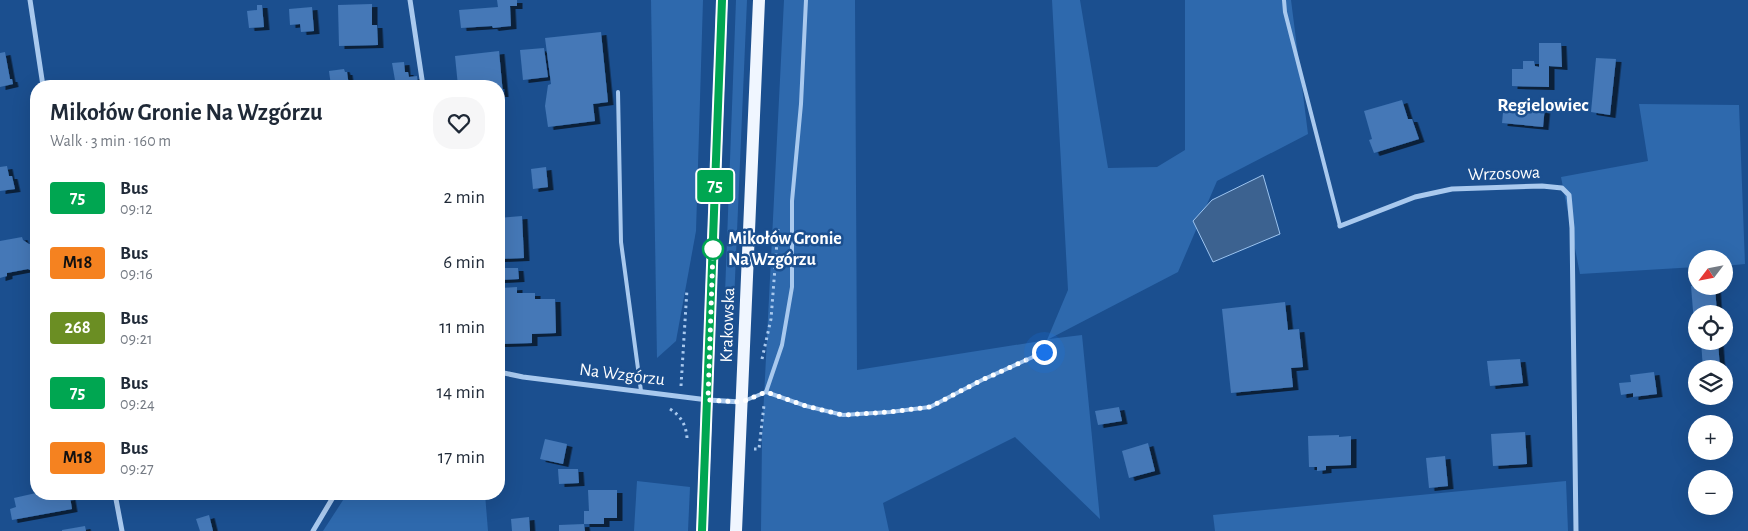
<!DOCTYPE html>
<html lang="en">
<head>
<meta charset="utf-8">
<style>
  body { margin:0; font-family:"Alegreya Sans",sans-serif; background:#f6f6f7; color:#1f2937; height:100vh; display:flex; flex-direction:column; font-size:19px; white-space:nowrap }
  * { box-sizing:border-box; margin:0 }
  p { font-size:16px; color:#747a83 }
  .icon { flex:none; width:28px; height:28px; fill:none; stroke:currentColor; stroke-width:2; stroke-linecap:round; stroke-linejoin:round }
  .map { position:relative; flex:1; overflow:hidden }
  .sheet { position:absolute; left:30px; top:80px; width:475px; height:420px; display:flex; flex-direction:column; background:#fff; border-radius:20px; box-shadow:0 5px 20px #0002 }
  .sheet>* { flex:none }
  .badge { padding:0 10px; border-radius:4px; font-size:18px; line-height:32px }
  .needle { width:32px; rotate:238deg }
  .fabs { position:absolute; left:1688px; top:250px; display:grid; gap:10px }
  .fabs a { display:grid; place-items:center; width:45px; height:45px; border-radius:50%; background:#fff; box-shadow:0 5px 20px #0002; font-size:25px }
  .you { position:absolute; width:25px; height:25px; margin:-12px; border:4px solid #fff; border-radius:50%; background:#1a73e8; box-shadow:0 0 0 8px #1a73e833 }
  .map>.badge { position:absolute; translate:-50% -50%; box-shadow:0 0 0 2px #fff }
  .round { display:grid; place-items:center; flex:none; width:52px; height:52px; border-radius:20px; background:#f6f6f7 }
  .head { display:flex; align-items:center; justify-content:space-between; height:85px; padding:0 20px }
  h1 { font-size:24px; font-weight:700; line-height:38px }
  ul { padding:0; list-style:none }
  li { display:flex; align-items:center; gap:15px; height:65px; padding:0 20px }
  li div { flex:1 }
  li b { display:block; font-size:19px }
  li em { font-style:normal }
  li .badge { min-width:55px; font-weight:700; text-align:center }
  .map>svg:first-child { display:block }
  .green { fill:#2e69ad }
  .water { fill:#3c6290; stroke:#9cc4f0 }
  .building { fill:#4478b7; filter:url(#shadow) }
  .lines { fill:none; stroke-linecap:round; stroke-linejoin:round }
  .path { stroke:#a9c9ee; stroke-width:3; stroke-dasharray:2.5 4; stroke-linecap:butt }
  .service { stroke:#a9c9ee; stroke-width:4 }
  .minor { stroke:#a9c9ee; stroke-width:5 }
  .primary { stroke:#f0f6ff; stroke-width:12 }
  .line-casing { stroke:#fff; stroke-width:11 }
  .line { stroke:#00a651; stroke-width:8 }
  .walk { stroke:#fff; stroke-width:5; stroke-dasharray:0 9 }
  .stop-dot { fill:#fff; stroke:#00a651; stroke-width:2.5 }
  .labels { text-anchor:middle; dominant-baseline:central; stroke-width:5; stroke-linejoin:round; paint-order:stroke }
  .street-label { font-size:18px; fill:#fff; stroke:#1b4f8f }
  .stop-label { font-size:18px; font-weight:bold; fill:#fff; stroke:#1b4f8f; text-anchor:start }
  .neighbourhood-label { font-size:19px; font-weight:bold; fill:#fff; stroke:#1b4f8f }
</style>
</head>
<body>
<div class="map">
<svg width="1748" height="531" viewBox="0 0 1748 531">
  <defs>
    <filter id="shadow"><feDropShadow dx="5.5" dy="3" stdDeviation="0" flood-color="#0009"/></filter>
  </defs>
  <rect width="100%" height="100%" fill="#1b4f8f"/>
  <g class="green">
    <polygon points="651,0 703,0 696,231 676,341 657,358"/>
    <polygon points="736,0 747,0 732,348 726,353 723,347"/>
    <polygon points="784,0 855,0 857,370 1047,340 1068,290 1052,0 1080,0 1108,168 1157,167 1185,150 1185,0 1291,0 1308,134 1217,181 1178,272 1049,339 1082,335 1100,519 1015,437 883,503 889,531 761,531 762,437"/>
    <polygon points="1639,104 1739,105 1745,264 1724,266 1724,259 1696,259 1696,267 1580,274 1561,177 1648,161"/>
    <polygon points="637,481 690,487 688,531 634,531"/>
    <polygon points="1566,481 1568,531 1215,531 1213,515"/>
    <polygon points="347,494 485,494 488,531 323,531"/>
  </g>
  <polygon class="water" points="1263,175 1280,234 1213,262 1193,221 1212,200"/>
  <g class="building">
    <polygon points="497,0 517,0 517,6 510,6 511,26 493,28 492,26 461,28 459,10 498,7"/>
    <polygon points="372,4 372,25 377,25 378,45 339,46 338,5"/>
    <polygon points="257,5 262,5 264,27 249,28 247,11 257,10"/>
    <polygon points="312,7 314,31 301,32 300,24 290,25 289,9"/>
    <polygon points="601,32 608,102 593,104 595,121 548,127 545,106 548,85 551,84 545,38"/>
    <polygon points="1539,43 1561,43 1562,67 1549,66 1549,87 1512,86 1512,69 1523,69 1523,61 1534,61 1535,66 1539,67"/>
    <polygon points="544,48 548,77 523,80 520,50"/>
    <polygon points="499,51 503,94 499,94 499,86 458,86 455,56"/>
    <polygon points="5,52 10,79 12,79 13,84 0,87 0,53"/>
    <polygon points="1596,58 1616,59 1610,115 1591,112"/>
    <polygon points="404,62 405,72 408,72 409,77 417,76 418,86 396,86 392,63"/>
    <polygon points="344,69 345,72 347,72 349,86 331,86 329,71"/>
    <polygon points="1402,100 1408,119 1412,119 1419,139 1374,153 1369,140 1372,139 1364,111"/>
    <polygon points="1504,102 1545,106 1543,127 1502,123"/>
    <polygon points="7,166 9,176 12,176 15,189 0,191 0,167"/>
    <polygon points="546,167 548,187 533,189 531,169"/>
    <polygon points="522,216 524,258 499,259 499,218"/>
    <polygon points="22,237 23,240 29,244 34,243 36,257 36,270 32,271 28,269 7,273 7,276 0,278 0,241"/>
    <polygon points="499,268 518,268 519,279 499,280"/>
    <polygon points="1691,286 1715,286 1717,314 1696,314 1696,323 1694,323"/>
    <polygon points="517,287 517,293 535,293 535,299 555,299 556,333 532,334 532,343 499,344 499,288"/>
    <polygon points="1285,302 1288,330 1299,329 1303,367 1291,368 1293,387 1231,393 1222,309"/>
    <polygon points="1701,341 1718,341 1720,369 1703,369"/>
    <polygon points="1520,359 1523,383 1490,386 1487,361"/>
    <polygon points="1654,372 1657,394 1633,397 1633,393 1621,395 1619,383 1631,382 1630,375"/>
    <polygon points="1119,407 1122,421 1098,425 1095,411"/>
    <polygon points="1525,432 1527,464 1493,466 1491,434"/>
    <polygon points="1339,435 1339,437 1351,436 1351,465 1326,466 1326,470 1317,471 1317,467 1309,467 1308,436"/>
    <polygon points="545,439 567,444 563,464 540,459"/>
    <polygon points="1148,443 1155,471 1129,478 1122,451"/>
    <polygon points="1445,456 1448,486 1429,488 1426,458"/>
    <polygon points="558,469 578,469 579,483 559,484"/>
    <polygon points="588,490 617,490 617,518 604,518 604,524 584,524 584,511 589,511"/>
    <polygon points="36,493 63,494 64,498 70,497 72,509 12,520 10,509 16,507 14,498"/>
    <polygon points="209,515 213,531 200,531 196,519"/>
    <polygon points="529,517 530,531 512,531 511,519"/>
    <polygon points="584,524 585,531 559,531 559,525"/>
    <polygon points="85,526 86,531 62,531 62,530"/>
  </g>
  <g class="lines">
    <g class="path">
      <polyline points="762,359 771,319 778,229"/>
      <polyline points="681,386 687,289"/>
      <path d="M670,409c11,7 16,16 17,29"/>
      <polyline points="754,449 759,449 764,405"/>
    </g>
    <g class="service">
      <polyline points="1284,0 1285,12 1340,226"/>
      <polyline points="618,92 621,242 641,391"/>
      <polyline points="766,392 782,345 792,287 792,201 801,104 806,0"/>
      <polyline points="744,401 766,392 806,406 843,415 890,412 930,407 982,380 1044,352"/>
    </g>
    <g class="minor">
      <polyline points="30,0 43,86"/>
      <polyline points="410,0 423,86"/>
      <polyline points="1340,226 1415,197 1452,189 1542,186 1562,188 1569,195 1572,228 1576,531"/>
      <polyline points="499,372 523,377 708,400 741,402"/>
      <polyline points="115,494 122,531"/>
      <polyline points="313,531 335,494"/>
    </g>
    <g class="primary">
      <polyline points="702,531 722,0"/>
      <polyline points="736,531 759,0"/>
    </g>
  </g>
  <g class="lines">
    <defs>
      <polyline id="line" points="702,531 722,0"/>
    </defs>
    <use href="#line" class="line-casing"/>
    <use href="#line" class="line"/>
    <polyline class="walk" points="713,249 708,400 742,402 766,392 806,406 843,415 890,412 930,407 982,380 1044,352"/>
  </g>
  <circle class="stop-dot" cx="713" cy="249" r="10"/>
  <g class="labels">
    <g class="street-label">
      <text transform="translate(1504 174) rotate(-2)">Wrzosowa</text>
      <text transform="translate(728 325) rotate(-88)">Krakowska</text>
      <text transform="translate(622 375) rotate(7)">Na Wzgórzu</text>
    </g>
    <g class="stop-label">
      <text x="728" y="239">Mikołów Gronie<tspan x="728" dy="21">Na Wzgórzu</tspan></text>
    </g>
    <g class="neighbourhood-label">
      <text x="1543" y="105">Regielowiec</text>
    </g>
  </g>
</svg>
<div class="fabs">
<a><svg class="needle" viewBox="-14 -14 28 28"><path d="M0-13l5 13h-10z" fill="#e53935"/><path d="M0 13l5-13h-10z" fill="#747a83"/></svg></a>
<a><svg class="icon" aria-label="locate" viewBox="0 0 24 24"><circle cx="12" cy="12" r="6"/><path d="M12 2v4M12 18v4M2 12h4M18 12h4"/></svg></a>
<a><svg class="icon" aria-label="layers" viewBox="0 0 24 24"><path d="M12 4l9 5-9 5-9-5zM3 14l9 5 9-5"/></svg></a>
<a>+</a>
<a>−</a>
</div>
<div class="you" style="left:1044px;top:352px"></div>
<b class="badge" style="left:715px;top:186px;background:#00a651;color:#fff">75</b>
<section class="sheet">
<div class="head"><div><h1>Mikołów Gronie Na Wzgórzu</h1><p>Walk · 3 min · 160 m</p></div><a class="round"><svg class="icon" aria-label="heart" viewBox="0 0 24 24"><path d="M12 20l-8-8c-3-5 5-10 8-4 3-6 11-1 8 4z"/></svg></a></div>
<ul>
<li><span class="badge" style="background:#00a651;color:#fff">75</span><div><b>Bus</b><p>09:12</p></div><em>2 min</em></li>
<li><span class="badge" style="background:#f58220;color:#111">M18</span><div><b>Bus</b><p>09:16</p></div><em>6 min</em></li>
<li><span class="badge" style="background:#6b8e23;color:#fff">268</span><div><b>Bus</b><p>09:21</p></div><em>11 min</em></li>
<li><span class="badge" style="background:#00a651;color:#fff">75</span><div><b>Bus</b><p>09:24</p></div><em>14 min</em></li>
<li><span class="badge" style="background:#f58220;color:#111">M18</span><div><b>Bus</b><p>09:27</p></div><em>17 min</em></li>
</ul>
</section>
</div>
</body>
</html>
